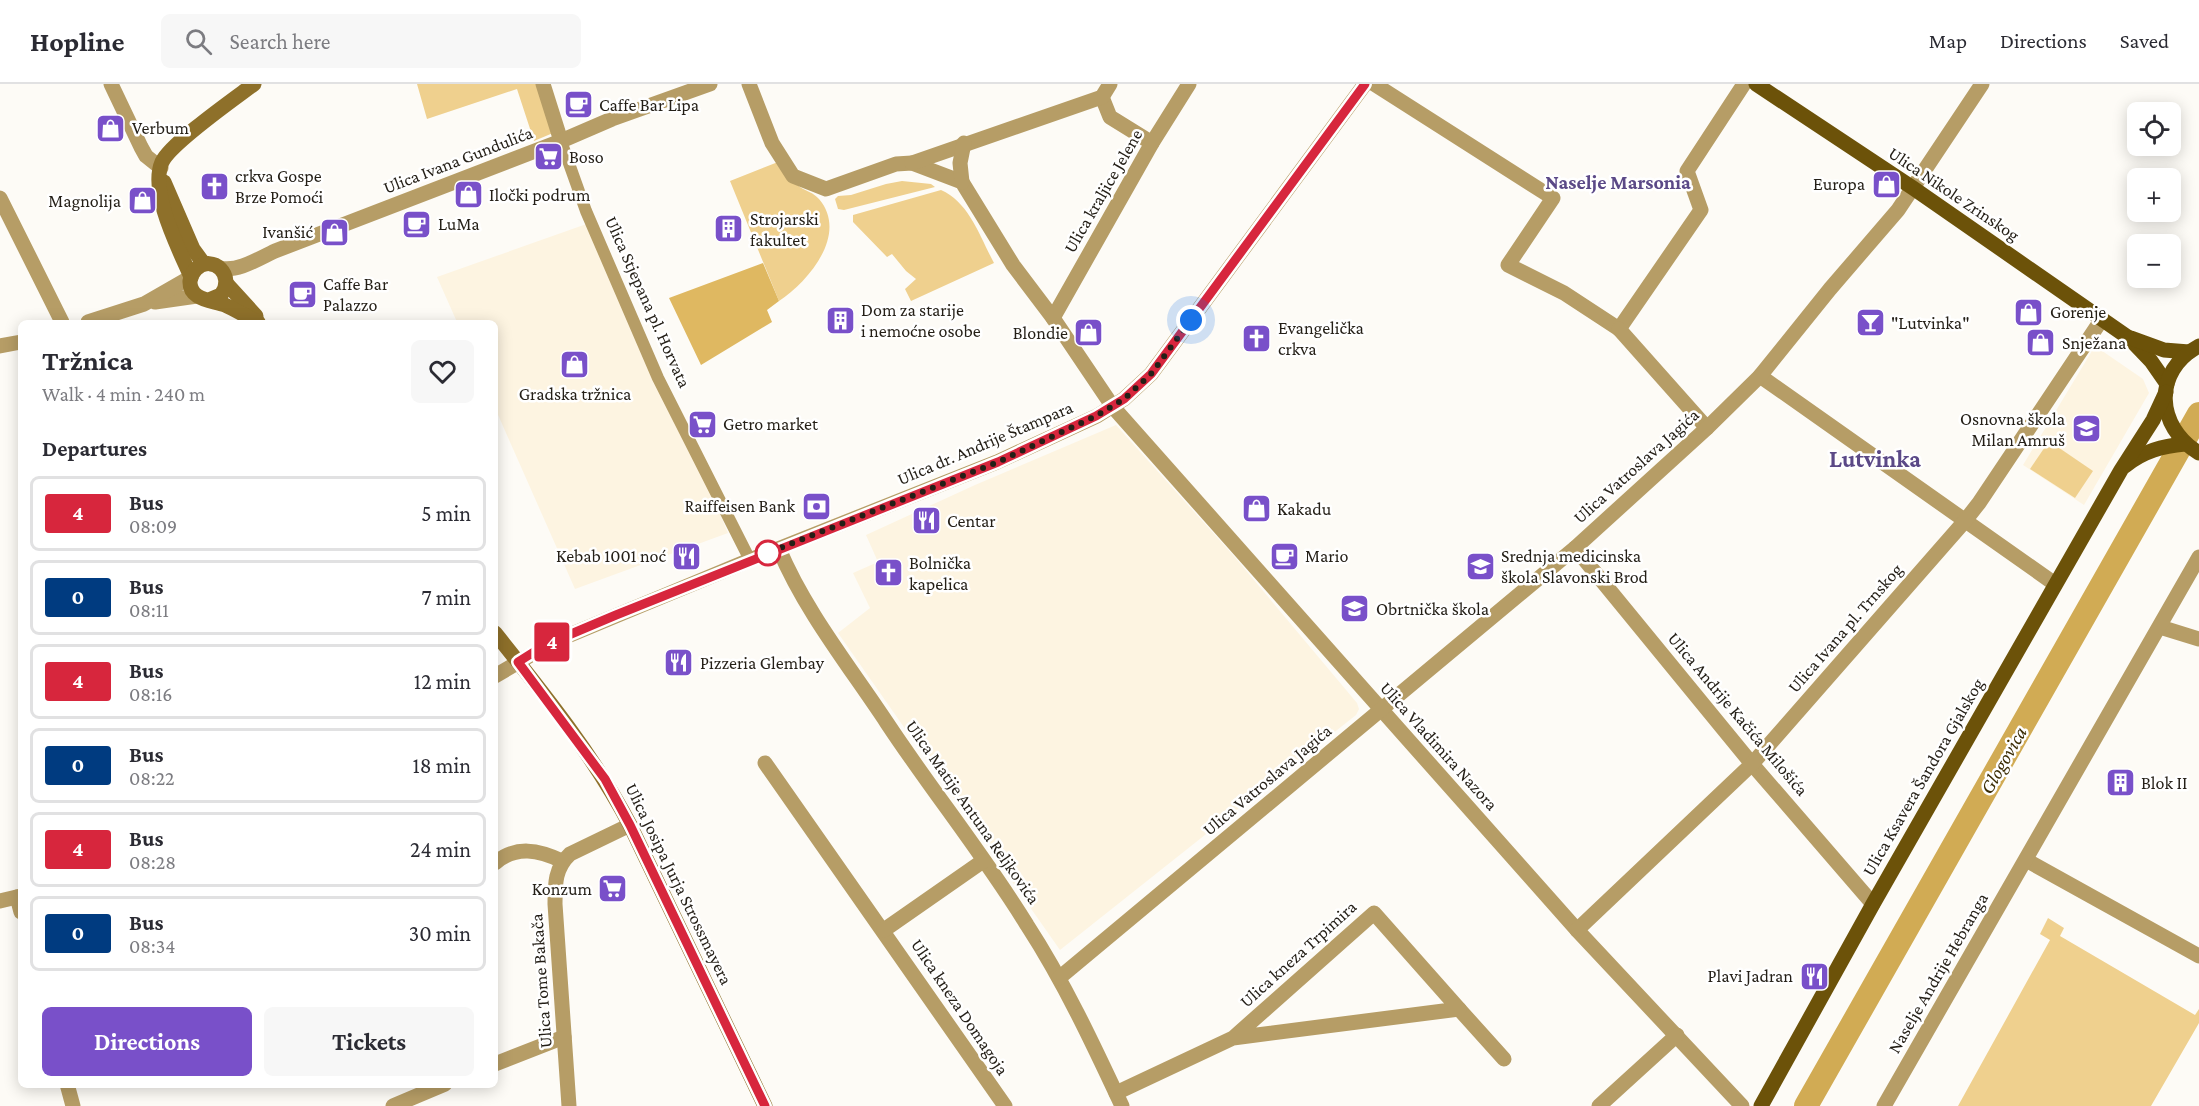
<!DOCTYPE html>
<html lang="en">
<head>
<meta charset="utf-8">
<style>
  body { margin:0; font-family:"Crimson Pro",serif; background:#f7f7f7; color:#2b2b33; height:100vh; display:flex; flex-direction:column; font-size:22px; white-space:nowrap }
  * { box-sizing:border-box; margin:0 }
  p { font-size:20px; color:#7c7c81 }
  .icon { flex:none; width:33px; height:33px; fill:none; stroke:currentColor; stroke-width:2; stroke-linecap:round; stroke-linejoin:round }
  .map { position:relative; flex:1; overflow:hidden }
  .details { position:absolute; left:18px; top:236px; width:480px; height:768px; display:flex; flex-direction:column; background:#fff; border-radius:9px; box-shadow:0 3px 15px #0003 }
  .details>* { flex:none }
  .badge { padding:0 12px; border-radius:4px; font-size:21px; line-height:39px }
  .buttons { position:absolute; left:2127px; top:18px; display:grid; gap:12px }
  .buttons a { display:grid; place-items:center; width:54px; height:54px; border-radius:9px; background:#fff; box-shadow:0 3px 15px #0003; font-size:30px }
  .you { position:absolute; width:30px; height:30px; margin:-15px; border:4px solid #fff; border-radius:50%; background:#1a73e8; box-shadow:0 0 0 9px #1a73e833 }
  .map>.badge { position:absolute; translate:-50% -50%; box-shadow:0 0 0 3px #fff }
  h2 { padding:0 24px; font-size:22px; line-height:54px }
  .round { display:grid; place-items:center; flex:none; width:63px; height:63px; border-radius:9px; background:#f7f7f7 }
  .headline { display:flex; align-items:center; justify-content:space-between; height:102px; padding:0 24px }
  h1 { font-size:28px; font-weight:700; line-height:45px }
  .button { display:flex; gap:12px; margin-top:auto; padding:12px 24px }
  .button a { flex:1; height:69px; border-radius:9px; background:#7950c9; color:#fff; font-size:24px; font-weight:700; line-height:69px; text-align:center }
  .button a+a { background:#f7f7f7; color:#2b2b33 }
  ul { padding:0; list-style:none }
  li { display:flex; align-items:center; gap:18px; height:75px; margin:0 12px 9px; padding:0 12px; border:3px solid #e1e1e2; border-radius:9px }
  li div { flex:1 }
  li b { display:block; font-size:22px }
  li em { font-style:normal }
  li .badge { min-width:66px; font-weight:700; text-align:center }
  header { display:flex; align-items:center; gap:36px; box-sizing:border-box; height:84px; padding:0 30px; background:#fff; border-bottom:2px solid #e1e1e2 }
  header strong { font-size:28px }
  nav { display:flex; gap:33px; margin-inline-start:auto; font-size:21px }
  .search { width:420px; height:54px; background:#f7f7f7; display:flex; align-items:center; gap:15px; box-sizing:border-box; padding:0 21px; border-radius:9px; color:#7c7c81; font-size:22px }
  .map>svg:first-child { display:block }
  .built { fill:#fdf4e1 }
  .green { fill:#efd08e }
  .forest { fill:#dfb861 }
  .lines { fill:none; stroke-linecap:round; stroke-linejoin:round }
  .river { stroke:#d1ab54; stroke-width:24 }
  .pedestrian { stroke:#b69d66; stroke-width:12 }
  .minor { stroke:#b69d66; stroke-width:15 }
  .secondary { stroke:#8e702a; stroke-width:15 }
  .primary { stroke:#6c5209; stroke-width:15 }
  .line-casing { stroke:#fff; stroke-width:14 }
  .line { stroke:#d7263d; stroke-width:9 }
  .walk { stroke:#241f17; stroke-width:6; stroke-dasharray:0 10.8 }
  .stop-dot { fill:#fff; stroke:#d7263d; stroke-width:3 }
  .labels { text-anchor:middle; dominant-baseline:central; stroke-width:5; stroke-linejoin:round; paint-order:stroke }
  .poi-label { font-size:18px; fill:#241f17; stroke:#fff; text-anchor:start }
  .street-label { font-size:18px; fill:#241f17; stroke:#fff }
  .neighbourhood-label { font-size:20px; font-weight:bold; fill:#5b4987; stroke:#fff }
  .water-label { font-size:20px; font-style:italic; fill:#3c2d05; stroke:#fff }
  .district-label { font-size:24px; font-weight:bold; fill:#5b4987; stroke:#fff }
</style>
</head>
<body>
<header>
<strong>Hopline</strong>
<div class="search"><svg class="icon" aria-label="search" viewBox="0 0 24 24"><circle cx="10" cy="10" r="6"/><path d="M15 15l6 6"/></svg>Search here</div>
<nav><a>Map</a><a>Directions</a><a>Saved</a></nav>
</header>
<div class="map">
<svg width="2199" height="1022" viewBox="0 0 2199 1022">
  <rect width="100%" height="100%" fill="#fdfbf6"/>
  <g class="built">
    <polygon points="595,137 728,449 575,505 495,324 495,238 457,238 437,193"/>
    <polygon points="2095,262 2143,295 2149,309 2084,421 2023,381"/>
    <polygon points="1116,341 1233,471 1357,619 1359,625 1356,631 1060,866 838,549 870,524 853,489 878,478 866,451 975,401"/>
  </g>
  <g class="green">
    <polygon points="417,0 538,0 553,49 534,57 517,5 427,35"/>
    <path d="M778,78c7,8 13,18 22,25 6,4 14,6 19,12 30,35 -11,83 -40,102l-49,-120z"/>
    <polygon points="902,97 931,100 935,103 844,126 838,125 835,115 838,112 851,111 886,100"/>
    <path d="M941,106c28,12 39,47 53,73l-83,38 -6,-12 11,-10 -10,-8 -14,-17 -5,3 -34,-35v-7z"/>
    <polygon points="2049,357 2093,387 2075,414 2030,385"/>
    <polygon points="2048,834 2064,844 2060,852 2195,931 2199,925 2199,939 2151,1022 1958,1022 2050,856 2040,850"/>
  </g>
  <polygon class="forest" points="763,179 779,217 767,226 772,238 701,281 669,214"/>
  <g class="lines">
    <polyline class="river" points="1806,1022 2199,330"/>
    <polyline class="pedestrian" points="561,57 586,127 658,294 750,476"/>
    <g class="minor">
      <polyline points="111,0 141,63 146,72 161,84"/>
      <polyline points="543,0 561,57"/>
      <polyline points="749,0 772,59 793,92 826,105 896,80 912,79 962,98 1013,181 1053,234 1113,323 1577,846 1742,1022"/>
      <polyline points="1374,0 1553,114 1508,181 1564,209 1619,245 1701,126 1687,87 1744,0"/>
      <polyline points="1102,13 1110,33 1152,59"/>
      <polyline points="912,79 1102,13 1110,0"/>
      <polyline points="962,98 960,79 964,59"/>
      <polyline points="0,114 62,238"/>
      <path d="M220,184c18,4 38,-9 55,-17l286,-110 51,-22 98,-35"/>
      <polyline points="155,218 197,212"/>
      <polyline points="1053,234 1152,59 1189,0"/>
      <polyline points="88,238 144,220 191,193"/>
      <polyline points="1619,245 1707,344"/>
      <polyline points="0,262 21,258"/>
      <polyline points="1760,292 2055,500"/>
      <polyline points="1575,464 1752,680 1873,820"/>
      <path d="M779,465c26,62 71,118 108,174 45,68 97,132 140,202 37,57 66,119 95,181"/>
      <polyline points="2160,543 2199,555"/>
      <polyline points="495,592 553,558 750,476 997,378 1097,332 1124,315 1151,290 1365,0"/>
      <polyline points="765,679 1005,1022"/>
      <polyline points="2026,776 2199,872"/>
      <path d="M495,779c21,-18 44,-13 67,-2"/>
      <polyline points="17,813 21,828"/>
      <polyline points="0,817 21,812"/>
      <polyline points="884,846 983,777"/>
      <polyline points="1577,846 1752,680 1964,438 1979,419 2102,235"/>
      <polyline points="1059,894 1575,464 1707,344 1760,292 1830,205 1898,126 1982,0"/>
      <polyline points="1459,925 1504,975"/>
      <polyline points="495,980 564,953"/>
      <polyline points="67,1000 73,1022"/>
      <polyline points="1116,1009 1233,954 1459,925 1374,829 1233,954"/>
      <polyline points="393,1022 445,1000"/>
      <path d="M569,1022l-14,-202c0,-21 0,-36 15,-50l60,-29"/>
      <polyline points="1599,1022 1677,951"/>
      <polyline points="1884,1022 2199,473"/>
    </g>
    <g class="secondary">
      <polyline points="164,98 193,165 204,180"/>
      <path d="M191,193c-12,-28 -42,-85 -29,-115 9,-19 72,-63 92,-78"/>
      <polyline points="226,199 256,232"/>
      <path d="M209,216l12,-5c15,-19 -8,-42 -25,-26 -3,3 -5,7 -6,12 -1,19 21,19 35,24 11,5 22,12 33,17"/>
      <path d="M495,549c49,61 99,123 135,192l135,281"/>
    </g>
    <g class="primary">
      <polyline points="1756,0 1913,104 2129,254 2151,277 2167,300"/>
      <polyline points="2131,254 2164,266 2189,268"/>
      <path d="M2199,262c-47,25 -43,81 0,107"/>
      <path d="M2125,382c18,-15 38,-20 60,-22"/>
      <polyline points="1761,1022 1873,820 2121,386 2153,336 2166,308"/>
    </g>
  </g>
  <g class="lines">
    <defs>
      <polyline id="line" points="765,1022 630,741 605,695 518,578 545,561 616,531 998,378 1096,332 1124,315 1151,290 1365,0"/>
    </defs>
    <use href="#line" class="line-casing"/>
    <use href="#line" class="line"/>
    <polyline class="walk" points="768,469 765,470 998,378 1096,332 1124,315 1151,290 1191,236"/>
  </g>
  <defs>
    <symbol id="cafe-square" viewBox="-11 -11 22 22"><rect x="-9" y="-9" width="18" height="18" rx="4" fill="#7950c9" stroke="#fff"/><path d="M-5.5-4.5H6V0H3Q3 3.5 0 3.5H-2.5Q-5.5 3.5-5.5 0ZM3-3.2v2h1.7v-2ZM-6 4.5H4V6H-6Z" fill="#fff"/></symbol>
    <symbol id="shop-square" viewBox="-11 -11 22 22"><rect x="-9" y="-9" width="18" height="18" rx="4" fill="#7950c9" stroke="#fff"/><path d="M-5-2.5h2.3a2.7 3.5 0 0 1 5.4 0H5L5.5 6h-11ZM-1.5-2.5h3a1.5 2.3 0 0 0-3 0Z" fill="#fff"/></symbol>
    <symbol id="supermarket-square" viewBox="-11 -11 22 22"><rect x="-9" y="-9" width="18" height="18" rx="4" fill="#7950c9" stroke="#fff"/><path d="M-6-5.5h2.5l.6 2H6L4.5 2H-2.5L-4.4-4H-6ZM-1.5 3.2a1.3 1.3 0 1 0 .1 0ZM3 3.2a1.3 1.3 0 1 0 .1 0Z" fill="#fff"/></symbol>
    <symbol id="church-square" viewBox="-11 -11 22 22"><rect x="-9" y="-9" width="18" height="18" rx="4" fill="#7950c9" stroke="#fff"/><path d="M-1.2-6h2.4v3.5h3.3v2.4h-3.3V6h-2.4V-.1h-3.3v-2.4h3.3Z" fill="#fff"/></symbol>
    <symbol id="building-square" viewBox="-11 -11 22 22"><rect x="-9" y="-9" width="18" height="18" rx="4" fill="#7950c9" stroke="#fff"/><path d="M-4-6H4V6H1V3H-1V6H-4ZM-2.5-4.3h1.7v1.8h-1.7ZM.8-4.3h1.7v1.8H.8ZM-2.5-1h1.7V.8h-1.7ZM.8-1h1.7V.8H.8Z" fill="#fff"/></symbol>
    <symbol id="bar-square" viewBox="-11 -11 22 22"><rect x="-9" y="-9" width="18" height="18" rx="4" fill="#7950c9" stroke="#fff"/><path d="M-6-5H6L.8 .8V4.5H3.5V6h-7V4.5H-.8V.8Z" fill="#fff"/></symbol>
    <symbol id="school-square" viewBox="-11 -11 22 22"><rect x="-9" y="-9" width="18" height="18" rx="4" fill="#7950c9" stroke="#fff"/><path d="M0-5L7-2L0 1L-7-2ZM-4 1L0 2.5L4 1V4Q0 6-4 4Z" fill="#fff"/></symbol>
    <symbol id="bank-square" viewBox="-11 -11 22 22"><rect x="-9" y="-9" width="18" height="18" rx="4" fill="#7950c9" stroke="#fff"/><path d="M-6-4H6V4H-6ZM0-2.3a2.3 2.3 0 1 0 0 4.6a2.3 2.3 0 1 0 0-4.6Z" fill="#fff"/></symbol>
    <symbol id="restaurant-square" viewBox="-11 -11 22 22"><rect x="-9" y="-9" width="18" height="18" rx="4" fill="#7950c9" stroke="#fff"/><path d="M-5-6h1v4h1v-4h1v4h1v-4h1v5L-1.5 .5V6h-2V.5L-5-1ZM5-6V6H3V1.5H1.5Q1.5-4 5-6Z" fill="#fff"/></symbol>
  </defs>
  <g fill-rule="evenodd">
    <use href="#cafe-square" x="562" y="4" width="33" height="33"/>
    <use href="#shop-square" x="94" y="28" width="33" height="33"/>
    <use href="#supermarket-square" x="532" y="56" width="33" height="33"/>
    <use href="#shop-square" x="1870" y="84" width="33" height="33"/>
    <use href="#church-square" x="198" y="86" width="33" height="33"/>
    <use href="#shop-square" x="452" y="94" width="33" height="33"/>
    <use href="#shop-square" x="126" y="100" width="33" height="33"/>
    <use href="#cafe-square" x="400" y="124" width="33" height="33"/>
    <use href="#building-square" x="712" y="128" width="33" height="33"/>
    <use href="#shop-square" x="318" y="132" width="33" height="33"/>
    <use href="#cafe-square" x="286" y="194" width="33" height="33"/>
    <use href="#shop-square" x="2012" y="212" width="33" height="33"/>
    <use href="#building-square" x="824" y="220" width="33" height="33"/>
    <use href="#bar-square" x="1854" y="222" width="33" height="33"/>
    <use href="#shop-square" x="1072" y="232" width="33" height="33"/>
    <use href="#church-square" x="1240" y="238" width="33" height="33"/>
    <use href="#shop-square" x="2024" y="242" width="33" height="33"/>
    <use href="#shop-square" x="558" y="264" width="33" height="33"/>
    <use href="#supermarket-square" x="686" y="324" width="33" height="33"/>
    <use href="#school-square" x="2070" y="328" width="33" height="33"/>
    <use href="#bank-square" x="800" y="406" width="33" height="33"/>
    <use href="#shop-square" x="1240" y="408" width="33" height="33"/>
    <use href="#restaurant-square" x="910" y="420" width="33" height="33"/>
    <use href="#restaurant-square" x="670" y="456" width="33" height="33"/>
    <use href="#cafe-square" x="1268" y="456" width="33" height="33"/>
    <use href="#school-square" x="1464" y="466" width="33" height="33"/>
    <use href="#church-square" x="872" y="472" width="33" height="33"/>
    <use href="#school-square" x="1338" y="508" width="33" height="33"/>
    <use href="#restaurant-square" x="662" y="562" width="33" height="33"/>
    <use href="#building-square" x="2104" y="682" width="33" height="33"/>
    <use href="#supermarket-square" x="596" y="788" width="33" height="33"/>
    <use href="#restaurant-square" x="1798" y="876" width="33" height="33"/>
  </g>
  <circle class="stop-dot" cx="768" cy="469" r="12"/>
  <g class="labels">
    <g class="poi-label">
      <text x="599" y="21">Caffe Bar Lipa</text>
      <text x="132" y="44">Verbum</text>
      <text x="569" y="73">Boso</text>
      <text x="235" y="92">crkva Gospe<tspan x="235" dy="21">Brze Pomoći</tspan></text>
      <text x="1865" y="100" text-anchor="end">Europa</text>
      <text x="489" y="111">Iločki podrum</text>
      <text x="121" y="117" text-anchor="end">Magnolija</text>
      <text x="750" y="135">Strojarski<tspan x="750" dy="21">fakultet</tspan></text>
      <text x="438" y="140">LuMa</text>
      <text x="313" y="148" text-anchor="end">Ivanšić</text>
      <text x="323" y="200">Caffe Bar<tspan x="323" dy="21">Palazzo</tspan></text>
      <text x="861" y="226">Dom za starije<tspan x="861" dy="21">i nemoćne osobe</tspan></text>
      <text x="2050" y="228">Gorenje</text>
      <text x="1891" y="239">"Lutvinka"</text>
      <text x="1278" y="244">Evangelička<tspan x="1278" dy="21">crkva</tspan></text>
      <text x="1068" y="249" text-anchor="end">Blondie</text>
      <text x="2062" y="259">Snježana</text>
      <text x="575" y="310" text-anchor="middle">Gradska tržnica</text>
      <text x="2065" y="335" text-anchor="end">Osnovna škola<tspan x="2065" dy="21">Milan Amruš</tspan></text>
      <text x="723" y="340">Getro market</text>
      <text x="795" y="422" text-anchor="end">Raiffeisen Bank</text>
      <text x="1277" y="425">Kakadu</text>
      <text x="947" y="437">Centar</text>
      <text x="666" y="472" text-anchor="end">Kebab 1001 noć</text>
      <text x="1305" y="472">Mario</text>
      <text x="1501" y="472">Srednja medicinska<tspan x="1501" dy="21">škola Slavonski Brod</tspan></text>
      <text x="909" y="479">Bolnička<tspan x="909" dy="21">kapelica</tspan></text>
      <text x="1376" y="525">Obrtnička škola</text>
      <text x="700" y="579">Pizzeria Glembay</text>
      <text x="2141" y="699">Blok II</text>
      <text x="592" y="805" text-anchor="end">Konzum</text>
      <text x="1793" y="892" text-anchor="end">Plavi Jadran</text>
    </g>
    <g class="street-label">
      <text transform="translate(458 76) rotate(-21)">Ulica Ivana Gundulića</text>
      <text transform="translate(1103 107) rotate(-60)">Ulica kraljice Jelene</text>
      <text transform="translate(1954 110) rotate(34)">Ulica Nikole Zrinskog</text>
      <text transform="translate(648 218) rotate(66)">Ulica Stjepana pl. Horvata</text>
      <text transform="translate(985 359) rotate(-23)">Ulica dr. Andrije Štampara</text>
      <text transform="translate(1636 382) rotate(-42)">Ulica Vatroslava Jagića</text>
      <text transform="translate(1845 544) rotate(-49)">Ulica Ivana pl. Trnskog</text>
      <text transform="translate(1738 630) rotate(50)">Ulica Andrije Kačića Milošića</text>
      <text transform="translate(1439 662) rotate(48)">Ulica Vladimira Nazora</text>
      <text transform="translate(1923 693) rotate(-60)">Ulica Ksavera Šandora Gjalskog</text>
      <text transform="translate(1267 696) rotate(-40)">Ulica Vatroslava Jagića</text>
      <text transform="translate(973 728) rotate(55)">Ulica Matije Antuna Reljkovića</text>
      <text transform="translate(679 800) rotate(64)">Ulica Josipa Jurja Strossmayera</text>
      <text transform="translate(1298 870) rotate(-42)">Ulica kneza Trpimira</text>
      <text transform="translate(1938 889) rotate(-60)">Naselje Andrije Hebranga</text>
      <text transform="translate(541 897) rotate(-94)">Ulica Tome Bakača</text>
      <text transform="translate(960 923) rotate(56)">Ulica kneza Domagoja</text>
    </g>
    <g class="neighbourhood-label">
      <text x="1618" y="98">Naselje Marsonia</text>
    </g>
    <g class="water-label">
      <text transform="translate(2003 676) rotate(-60)">Glogovica</text>
    </g>
    <g class="district-label">
      <text x="1875" y="374">Lutvinka</text>
    </g>
  </g>
</svg>
<div class="buttons">
<a><svg class="icon" aria-label="locate" viewBox="0 0 24 24"><circle cx="12" cy="12" r="6"/><path d="M12 2v4M12 18v4M2 12h4M18 12h4"/></svg></a>
<a>+</a>
<a>−</a>
</div>
<div class="you" style="left:1191px;top:236px"></div>
<b class="badge" style="left:552px;top:558px;background:#d7263d;color:#fff">4</b>
<section class="details">
<div class="headline"><div><h1>Tržnica</h1><p>Walk · 4 min · 240 m</p></div><a class="round"><svg class="icon" aria-label="heart" viewBox="0 0 24 24"><path d="M12 20l-8-8c-3-5 5-10 8-4 3-6 11-1 8 4z"/></svg></a></div>
<h2>Departures</h2>
<ul>
<li><span class="badge" style="background:#d7263d;color:#fff">4</span><div><b>Bus</b><p>08:09</p></div><em>5 min</em></li>
<li><span class="badge" style="background:#003b80;color:#fff">0</span><div><b>Bus</b><p>08:11</p></div><em>7 min</em></li>
<li><span class="badge" style="background:#d7263d;color:#fff">4</span><div><b>Bus</b><p>08:16</p></div><em>12 min</em></li>
<li><span class="badge" style="background:#003b80;color:#fff">0</span><div><b>Bus</b><p>08:22</p></div><em>18 min</em></li>
<li><span class="badge" style="background:#d7263d;color:#fff">4</span><div><b>Bus</b><p>08:28</p></div><em>24 min</em></li>
<li><span class="badge" style="background:#003b80;color:#fff">0</span><div><b>Bus</b><p>08:34</p></div><em>30 min</em></li>
</ul>
<div class="button"><a>Directions</a><a>Tickets</a></div>
</section>
</div>
</body>
</html>
